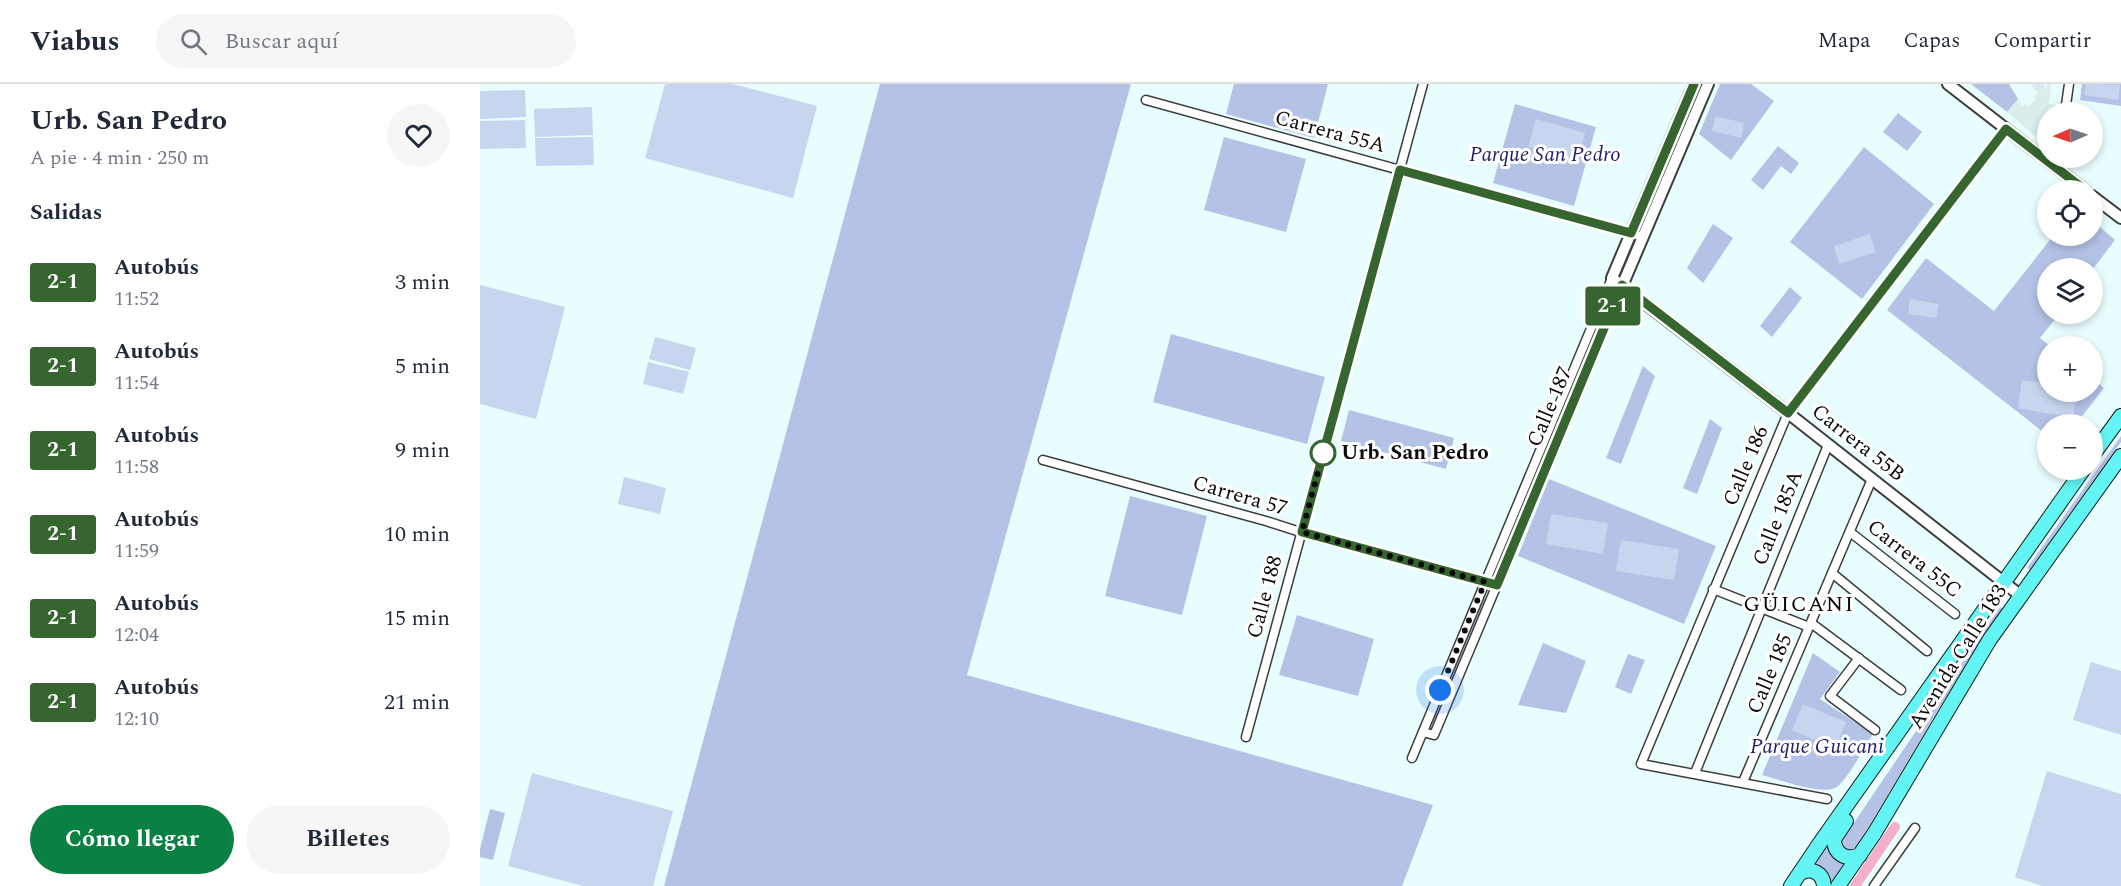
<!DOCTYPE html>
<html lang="es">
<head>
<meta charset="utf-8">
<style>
  body { margin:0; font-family:Spectral,serif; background:#f6f6f7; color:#1f2937; height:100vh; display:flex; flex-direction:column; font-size:22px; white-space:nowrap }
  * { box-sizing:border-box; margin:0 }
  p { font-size:20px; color:#747a83 }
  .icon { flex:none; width:33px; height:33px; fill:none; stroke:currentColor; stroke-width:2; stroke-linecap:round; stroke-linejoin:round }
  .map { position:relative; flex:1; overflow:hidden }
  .drawer { display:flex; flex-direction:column; background:#fff; width:480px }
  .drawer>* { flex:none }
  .badge { padding:0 12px; border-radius:4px; font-size:21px; line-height:39px }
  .needle { width:39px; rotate:268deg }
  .fabs { position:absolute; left:1557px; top:18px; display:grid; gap:12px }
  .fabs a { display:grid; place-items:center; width:66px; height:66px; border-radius:50%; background:#fff; box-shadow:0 3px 9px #0003; font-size:30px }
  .you { position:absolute; width:30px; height:30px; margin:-15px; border:4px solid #fff; border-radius:50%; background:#1a73e8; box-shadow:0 0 0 9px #1a73e833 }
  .map>.badge { position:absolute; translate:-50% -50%; box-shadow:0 0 0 3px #fff }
  h2 { padding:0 30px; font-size:22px; line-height:54px }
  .round { display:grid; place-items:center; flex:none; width:63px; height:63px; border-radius:32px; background:#f6f6f7 }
  .overview { display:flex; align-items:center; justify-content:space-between; height:102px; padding:0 30px }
  h1 { font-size:28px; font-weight:700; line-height:45px }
  .action { display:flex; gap:12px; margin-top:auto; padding:12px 30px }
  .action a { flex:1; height:69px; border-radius:36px; background:#0b8043; color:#fff; font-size:24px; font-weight:700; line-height:69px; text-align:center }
  .action a+a { background:#f6f6f7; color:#1f2937 }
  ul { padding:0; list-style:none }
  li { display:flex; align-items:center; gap:18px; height:84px; padding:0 30px }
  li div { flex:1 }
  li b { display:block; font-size:22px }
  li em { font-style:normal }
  li .badge { min-width:66px; font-weight:700; text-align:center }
  header { display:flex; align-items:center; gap:36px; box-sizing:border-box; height:84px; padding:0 30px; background:#fff; border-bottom:2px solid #e0e1e3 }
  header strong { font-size:28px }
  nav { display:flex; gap:33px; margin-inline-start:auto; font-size:21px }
  .search { width:420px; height:54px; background:#f6f6f7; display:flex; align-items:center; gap:15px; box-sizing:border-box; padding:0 21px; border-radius:33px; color:#747a83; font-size:22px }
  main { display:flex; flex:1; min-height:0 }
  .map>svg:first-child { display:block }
  .green { fill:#b4c2e6 }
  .pitch { fill:#c6d6ee }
  .plaza { fill:#daecec }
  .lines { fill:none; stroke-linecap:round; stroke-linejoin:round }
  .canal { stroke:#f4afca; stroke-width:10 }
  .minor-casing { stroke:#3d3d3d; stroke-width:11 }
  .tertiary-casing { stroke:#3d3d3d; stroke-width:14 }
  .primary-casing { stroke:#1b1b1b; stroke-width:16 }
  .minor { stroke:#fff; stroke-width:8 }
  .tertiary { stroke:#fff; stroke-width:10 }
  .primary { stroke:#63f4f4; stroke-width:14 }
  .line-casing { stroke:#fff; stroke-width:14 }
  .line { stroke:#36652f; stroke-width:9 }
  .walk { stroke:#0a0a0a; stroke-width:6; stroke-dasharray:0 10.8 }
  .stop-dot { fill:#fff; stroke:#36652f; stroke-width:3 }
  .labels { text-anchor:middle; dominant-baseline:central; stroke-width:6; stroke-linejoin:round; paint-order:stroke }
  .street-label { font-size:21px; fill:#0a0a0a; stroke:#fff }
  .park-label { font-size:21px; font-style:italic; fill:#201e5f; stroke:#fff }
  .stop-label { font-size:21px; font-weight:bold; fill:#0a0a0a; stroke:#fff; text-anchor:start }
  .neighbourhood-label { font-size:22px; letter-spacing:1.5px; fill:#0a0a0a; stroke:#fff }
</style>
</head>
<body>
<header>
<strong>Viabus</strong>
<div class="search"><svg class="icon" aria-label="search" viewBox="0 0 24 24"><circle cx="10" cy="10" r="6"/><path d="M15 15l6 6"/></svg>Buscar aquí</div>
<nav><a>Mapa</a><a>Capas</a><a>Compartir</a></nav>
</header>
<main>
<section class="drawer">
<div class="overview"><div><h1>Urb. San Pedro</h1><p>A pie · 4 min · 250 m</p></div><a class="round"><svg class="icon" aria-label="heart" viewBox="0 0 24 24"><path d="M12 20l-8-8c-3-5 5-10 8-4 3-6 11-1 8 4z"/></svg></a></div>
<h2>Salidas</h2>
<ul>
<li><span class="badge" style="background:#36652f;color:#fff">2-1</span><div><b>Autobús</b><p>11:52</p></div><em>3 min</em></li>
<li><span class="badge" style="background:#36652f;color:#fff">2-1</span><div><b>Autobús</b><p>11:54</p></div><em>5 min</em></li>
<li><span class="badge" style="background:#36652f;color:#fff">2-1</span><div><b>Autobús</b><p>11:58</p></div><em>9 min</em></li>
<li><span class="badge" style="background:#36652f;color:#fff">2-1</span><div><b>Autobús</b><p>11:59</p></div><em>10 min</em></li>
<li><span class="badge" style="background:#36652f;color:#fff">2-1</span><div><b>Autobús</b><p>12:04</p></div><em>15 min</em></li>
<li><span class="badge" style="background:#36652f;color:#fff">2-1</span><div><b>Autobús</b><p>12:10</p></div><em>21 min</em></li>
</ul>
<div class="action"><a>Cómo llegar</a><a>Billetes</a></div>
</section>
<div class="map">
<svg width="1641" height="802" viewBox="0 0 1641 802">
  <rect width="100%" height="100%" fill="#e8fdfe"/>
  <g class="green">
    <polygon points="400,0 651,0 487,591 953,721 922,802 184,802"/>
    <polygon points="754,0 848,0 834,54 746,30"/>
    <polygon points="1240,0 1271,0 1294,17 1251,76 1219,50"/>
    <polygon points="1491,0 1529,0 1538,15 1527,28"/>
    <polygon points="1602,0 1641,0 1641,22 1600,16"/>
    <polygon points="1035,20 1116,43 1094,122 1013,99"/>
    <polygon points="1418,29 1442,48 1427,67 1403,48"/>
    <polygon points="744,53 826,75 806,148 724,126"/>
    <polygon points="1298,62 1319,79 1311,90 1301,82 1283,106 1271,96"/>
    <polygon points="1384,63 1454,120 1382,215 1310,158"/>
    <polygon points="1613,137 1635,156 1613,185 1568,184 1568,230 1579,230 1560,254 1570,262 1568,262 1568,308 1612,308 1613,295 1624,304 1596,340 1568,340 1567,351 1407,226 1446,174 1514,227 1573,152 1612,152"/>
    <polygon points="1233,140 1253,154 1223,199 1207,184"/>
    <polygon points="1310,203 1322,214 1292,253 1280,242"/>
    <polygon points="1132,207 1133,210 1017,489 1014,490"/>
    <polygon points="691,250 845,293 827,360 673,318"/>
    <polygon points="1163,282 1175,292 1141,380 1126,374"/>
    <polygon points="869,326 974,354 966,385 861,357"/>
    <polygon points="1230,335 1242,344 1217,410 1203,404"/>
    <polygon points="1641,352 1641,358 1550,486 1547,484"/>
    <polygon points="1069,395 1236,462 1204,540 1038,472"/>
    <polygon points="650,412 727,432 702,531 625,512"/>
    <polygon points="1002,515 1006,515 1006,517 953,644 950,645"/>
    <polygon points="1520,523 1523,525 1458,626 1378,761 1371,766 1364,764 1361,758"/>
    <polygon points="817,531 894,555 878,612 799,591"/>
    <polygon points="1063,559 1106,577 1086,629 1038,621"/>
    <path d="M1333,569l27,19 -20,27 53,35c-8,12 -27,49 -38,54 -14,7 -57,-9 -73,-13z"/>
    <polygon points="1148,570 1165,576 1151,610 1135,603"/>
    <polygon points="10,725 25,729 13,776 0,773 0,765"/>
    <polygon points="1347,761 1350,767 1367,777 1351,798 1331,783"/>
  </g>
  <g class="pitch">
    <polygon points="185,0 253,0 337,22 313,114 165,74"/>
    <polygon points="1606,0 1640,1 1638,16 1604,11"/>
    <polygon points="45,6 46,33 0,35 0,7"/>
    <polygon points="112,23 113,51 55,53 54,25"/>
    <polygon points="1236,32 1264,39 1261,54 1232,47"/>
    <polygon points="1056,35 1105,49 1098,76 1048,63"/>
    <polygon points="45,36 46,64 0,65 0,37"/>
    <polygon points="113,53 114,81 56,82 55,54"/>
    <polygon points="1390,150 1396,168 1359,180 1354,162"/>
    <polygon points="0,201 85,223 56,335 0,320"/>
    <polygon points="1430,215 1459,220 1456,234 1428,230"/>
    <polygon points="175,253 216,264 210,286 169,275"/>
    <polygon points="168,278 209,288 203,310 163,300"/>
    <polygon points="1542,296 1567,300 1568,308 1597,308 1593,334 1538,324"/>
    <polygon points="144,393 186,404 180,430 138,420"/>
    <polygon points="1071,430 1128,439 1123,470 1066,460"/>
    <polygon points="1141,456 1199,465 1194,496 1136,487"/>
    <polygon points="1611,578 1641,587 1641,651 1593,636"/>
    <polygon points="1323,620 1366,638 1355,665 1312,646"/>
    <polygon points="1567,687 1641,710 1641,802 1562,802 1535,793"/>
    <polygon points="52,689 193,727 173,802 103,802 28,782"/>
  </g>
  <polygon class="plaza" points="1551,0 1564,0 1565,5 1567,0 1571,0 1569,20 1577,22 1576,28 1568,28 1567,62 1527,28 1538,15 1542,22 1545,20 1547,22 1556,16 1554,13 1558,10"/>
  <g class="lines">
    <polyline class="canal" points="1375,802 1415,743"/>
    <defs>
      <g id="minor">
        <polyline points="666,16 1163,153"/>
        <polyline points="1585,28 1589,0"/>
        <polyline points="563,376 786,437 839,454 1011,499"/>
        <polyline points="1370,448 1475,530"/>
        <polyline points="1352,489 1447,567"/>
        <polyline points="1233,505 1329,543"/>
        <polyline points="1331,539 1421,606"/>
        <polyline points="1379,574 1350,612 1395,646"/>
        <polyline points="943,648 954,651 1142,202"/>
        <polyline points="766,653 943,0"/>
        <polyline points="932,674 1132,194"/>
        <polyline points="1215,689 1348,361"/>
        <polyline points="1263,698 1392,395"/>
        <polyline points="1347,715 1161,680 1308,329 1526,45"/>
        <polyline points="1394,802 1435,744"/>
      </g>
      <g id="tertiary">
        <polyline points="1214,0 1132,194 1308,329 1541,512"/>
        <polyline points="1468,0 1605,106"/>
        <polyline points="1612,112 1641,134"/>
        <polyline points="1142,202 1228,0"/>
      </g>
      <g id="primary">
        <polyline points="1612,372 1641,332"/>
        <path d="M1366,737l-12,18c0,15 12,22 26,16"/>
        <path d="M1320,789c12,-6 23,0 24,13"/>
        <polyline points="1311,802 1340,759 1603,386"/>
        <polyline points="1358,802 1394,750 1510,555 1641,372"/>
      </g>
    </defs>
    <use href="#minor" class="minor-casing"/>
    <use href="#tertiary" class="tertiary-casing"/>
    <use href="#primary" class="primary-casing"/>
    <use href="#minor" class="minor"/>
    <use href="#tertiary" class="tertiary"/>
    <use href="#primary" class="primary"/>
  </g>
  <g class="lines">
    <defs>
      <polyline id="line" points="1214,0 1151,149 920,86 822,448 1017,501 1142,201 1308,329 1526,45 1605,106"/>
    </defs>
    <use href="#line" class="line-casing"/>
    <use href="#line" class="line"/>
    <polyline class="walk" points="843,369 822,448 1005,498 960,606"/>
  </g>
  <circle class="stop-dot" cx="843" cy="369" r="12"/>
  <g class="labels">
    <g class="street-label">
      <text transform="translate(850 48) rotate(15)">Carrera 55A</text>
      <text transform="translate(1070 323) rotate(-67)">Calle 187</text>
      <text transform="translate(1378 359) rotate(38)">Carrera 55B</text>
      <text transform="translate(1266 382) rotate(-67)">Calle 186</text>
      <text transform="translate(760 412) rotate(16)">Carrera 57</text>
      <text transform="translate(1298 434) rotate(-68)">Calle 185A</text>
      <text transform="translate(1434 475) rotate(38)">Carrera 55C</text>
      <text transform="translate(785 513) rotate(-75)">Calle 188</text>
      <text transform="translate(1478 573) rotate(-58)">Avenida Calle 183</text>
      <text transform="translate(1290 590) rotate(-67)">Calle 185</text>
    </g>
    <g class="park-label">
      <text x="1065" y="71">Parque San Pedro</text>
      <text x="1337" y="663">Parque Guicani</text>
    </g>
    <g class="stop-label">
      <text x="861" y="369">Urb. San Pedro</text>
    </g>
    <g class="neighbourhood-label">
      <text x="1319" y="520">GÜICANI</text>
    </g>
  </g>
</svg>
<div class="fabs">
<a><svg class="needle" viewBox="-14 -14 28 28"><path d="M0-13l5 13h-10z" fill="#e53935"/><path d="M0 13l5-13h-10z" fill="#747a83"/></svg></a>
<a><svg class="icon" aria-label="locate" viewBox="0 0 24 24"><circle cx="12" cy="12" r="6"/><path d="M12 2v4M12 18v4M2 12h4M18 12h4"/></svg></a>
<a><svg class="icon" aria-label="layers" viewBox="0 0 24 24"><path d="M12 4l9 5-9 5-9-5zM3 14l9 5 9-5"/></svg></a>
<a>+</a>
<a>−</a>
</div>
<div class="you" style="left:960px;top:606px"></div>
<b class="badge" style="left:1133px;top:222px;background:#36652f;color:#fff">2-1</b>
</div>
</main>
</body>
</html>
